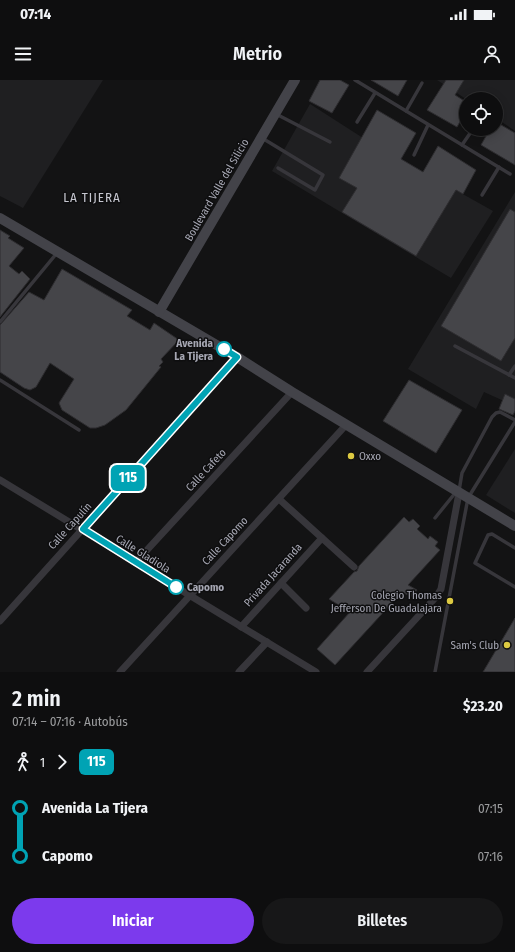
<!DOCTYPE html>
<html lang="es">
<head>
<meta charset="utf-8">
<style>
  body { margin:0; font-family:"Fira Sans Condensed",sans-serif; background:#171718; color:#f1f3f6; height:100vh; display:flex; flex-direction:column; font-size:15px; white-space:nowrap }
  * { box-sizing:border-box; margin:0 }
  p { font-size:13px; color:#9b9c9e }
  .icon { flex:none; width:22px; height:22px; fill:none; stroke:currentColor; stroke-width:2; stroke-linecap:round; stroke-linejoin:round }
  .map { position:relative; height:592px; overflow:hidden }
  .details { display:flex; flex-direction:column; background:#0e0e0f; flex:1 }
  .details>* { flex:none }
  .badge { padding:0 8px; border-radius:6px; font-size:14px; line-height:26px }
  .buttons { position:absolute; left:459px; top:12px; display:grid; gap:8px }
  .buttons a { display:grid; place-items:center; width:44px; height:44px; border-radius:50%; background:#0e0e0f; box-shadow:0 2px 10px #0003,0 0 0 1px #2e2e2f; font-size:20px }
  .map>.badge { position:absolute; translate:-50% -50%; box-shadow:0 0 0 2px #fff }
  .legs { display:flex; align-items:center; gap:6px; height:44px; padding:0 12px; font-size:13px }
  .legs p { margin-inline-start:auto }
  .overview { display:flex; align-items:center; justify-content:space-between; height:68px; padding:0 12px }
  h1 { font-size:22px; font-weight:600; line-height:30px }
  .primary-button { display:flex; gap:8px; margin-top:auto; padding:8px 12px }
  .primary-button a { flex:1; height:46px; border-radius:24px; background:#7c3aed; color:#fff; font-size:16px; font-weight:600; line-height:46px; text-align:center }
  .primary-button a+a { background:#171718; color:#f1f3f6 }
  ul { padding:0 12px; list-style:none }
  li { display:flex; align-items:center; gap:14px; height:48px; font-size:15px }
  li i { display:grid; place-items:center; width:6px; height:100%; margin:0 5px; background:currentColor }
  li i::after { content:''; width:10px; height:10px; margin:-5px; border:3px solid; border-radius:50%; background:#0e0e0f }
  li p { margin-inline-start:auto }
  li:first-child i { background:linear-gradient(#0000 50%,currentColor 0) }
  li:last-child i { background:linear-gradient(currentColor 50%,#0000 0) }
  .status { display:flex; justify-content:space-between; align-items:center; height:28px; padding:0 20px; background:#0e0e0f; direction:ltr }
  .status svg { height:11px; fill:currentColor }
  header { display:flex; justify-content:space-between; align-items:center; height:52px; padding:0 12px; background:#0e0e0f; font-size:18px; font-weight:600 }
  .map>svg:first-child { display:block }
  .built { fill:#1f1f21 }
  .building { fill:#454549; stroke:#2e2d30 }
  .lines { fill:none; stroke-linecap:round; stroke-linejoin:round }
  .lane { stroke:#37363b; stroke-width:3.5 }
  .street { stroke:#37363b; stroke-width:7 }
  .secondary { stroke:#434349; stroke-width:10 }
  .line-1-casing { stroke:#fff; stroke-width:9 }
  .line-1 { stroke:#00a3b4; stroke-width:6 }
  .stop-1-dot { fill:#fff; stroke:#00a3b4; stroke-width:2 }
  .poi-dot { fill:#ddca42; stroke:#0e0e0f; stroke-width:1.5 }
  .labels { text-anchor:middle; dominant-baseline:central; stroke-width:3; stroke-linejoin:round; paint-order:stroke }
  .street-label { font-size:11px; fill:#a6a7b3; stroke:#0e0e0f }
  .stop-label { font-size:11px; font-weight:bold; fill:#a6a7b3; stroke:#0e0e0f; text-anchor:end }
  .poi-label { font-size:11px; fill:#a6a7b3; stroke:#0e0e0f; text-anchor:end }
  .quarter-label { font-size:13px; letter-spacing:1px; fill:#c6c7d0; stroke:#0e0e0f }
</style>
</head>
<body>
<div class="status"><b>07:14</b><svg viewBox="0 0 49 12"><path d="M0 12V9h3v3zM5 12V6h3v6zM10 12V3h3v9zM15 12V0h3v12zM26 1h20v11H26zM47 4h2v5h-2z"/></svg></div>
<header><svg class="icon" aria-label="menu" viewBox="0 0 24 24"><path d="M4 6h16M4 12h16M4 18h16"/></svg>Metrio<svg class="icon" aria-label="person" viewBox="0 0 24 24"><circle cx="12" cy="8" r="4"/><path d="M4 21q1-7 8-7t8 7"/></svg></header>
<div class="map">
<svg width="515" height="592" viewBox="0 0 515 592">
  <rect width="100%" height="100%" fill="#131314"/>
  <g class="built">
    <polygon points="0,0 103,0 23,128 0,116"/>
    <polygon points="437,0 515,0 515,51 496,38 496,19 466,19"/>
    <polygon points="310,24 363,58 493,131 451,198 272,91"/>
    <polygon points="515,112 515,326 484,312 476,329 408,289"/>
    <polygon points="515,369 515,433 486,415"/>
  </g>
  <g class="building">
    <polygon points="320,0 340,0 349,5 332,33 309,21"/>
    <polygon points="371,0 407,0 398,16"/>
    <polygon points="446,0 464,0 455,15 466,22 466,31 457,47 427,30"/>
    <polygon points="377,30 416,53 401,79 423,92 438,66 476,90 463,114 456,110 416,176 342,132 357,108 339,98"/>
    <polygon points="496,42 515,53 515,85 481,65 490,49 496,49"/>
    <polygon points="510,129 515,132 515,258 501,281 441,246"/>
    <polygon points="0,150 10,156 8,158 24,168 9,186 19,194 22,191 30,199 0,237"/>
    <polygon points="62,189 132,230 127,236 150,250 154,243 179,260 161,279 163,282 159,286 161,287 126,330 105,345 96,348 90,348 62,330 59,323 74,299 50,283 36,307 30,310 24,308 0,292 0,245 29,212 44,220"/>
    <polygon points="409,300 462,330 436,373 383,341"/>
    <polygon points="505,314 515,319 515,331 513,335 499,329"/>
    <polygon points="404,437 409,442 413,439 420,446 417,449 428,459 430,456 438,462 435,466 440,470 408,505 417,510 412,517 402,512 335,585 317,569 350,532 329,519 354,492 357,491 359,486"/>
    <polygon points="515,538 515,592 483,592"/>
  </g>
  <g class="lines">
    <g class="lane">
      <polyline points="355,0 510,94"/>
      <polyline points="406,31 422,3"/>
      <polyline points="276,34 330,62"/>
      <polyline points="357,42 375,13"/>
      <polyline points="262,58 323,95 315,110 278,88"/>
      <polyline points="462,65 473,49"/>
      <polyline points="414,75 428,45"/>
      <polyline points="482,115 499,87"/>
      <polyline points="0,242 57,173"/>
      <polyline points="455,266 515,298"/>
      <polyline points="509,295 515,286"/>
      <polyline points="0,300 79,350"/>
      <polyline points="459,411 462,393 492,337 496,333 500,332 515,340"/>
      <polyline points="435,438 456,412"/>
      <polyline points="515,468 492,454 488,455 475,483 515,507"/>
      <polyline points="435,592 468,418 515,342"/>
    </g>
    <g class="street">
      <polyline points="0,400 316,592"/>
      <polyline points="279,419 354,487"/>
      <polyline points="136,482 292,312"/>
      <polyline points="281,503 306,528"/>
      <polyline points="0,541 237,277"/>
      <polyline points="241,547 322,458"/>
      <polyline points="120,592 346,345"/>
      <polyline points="239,592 267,562"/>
      <polyline points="367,592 436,517 441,509 459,413"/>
    </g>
    <g class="secondary">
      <polyline points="0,138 237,277 292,312 515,446"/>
      <polyline points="159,232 295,0"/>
    </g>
  </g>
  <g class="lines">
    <defs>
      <polyline id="line-1" points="176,507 83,449 237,277 224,269"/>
    </defs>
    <use href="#line-1" class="line-1-casing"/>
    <use href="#line-1" class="line-1"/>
  </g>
  <g class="stop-1-dot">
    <circle cx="224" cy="269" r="7"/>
    <circle cx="176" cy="507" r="7"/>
  </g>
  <g class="poi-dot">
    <circle cx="351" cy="376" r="4"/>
    <circle cx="450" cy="521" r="4"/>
    <circle cx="507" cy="565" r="4"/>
  </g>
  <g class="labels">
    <g class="street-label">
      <text transform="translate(217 110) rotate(-60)">Boulevard Valle del Silicio</text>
      <text transform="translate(206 390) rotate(-47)">Calle Cafeto</text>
      <text transform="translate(70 446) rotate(-48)">Calle Capulín</text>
      <text transform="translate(225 461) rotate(-47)">Calle Capomo</text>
      <text transform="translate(143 474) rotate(32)">Calle Gladiola</text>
      <text transform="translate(273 495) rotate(-48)">Privada Jacaranda</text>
    </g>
    <g class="stop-label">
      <text x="213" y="263">Avenida<tspan x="213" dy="13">La Tijera</tspan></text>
      <text x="187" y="507" text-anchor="start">Capomo</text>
    </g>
    <g class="poi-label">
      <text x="359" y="376" text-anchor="start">Oxxo</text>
      <text x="442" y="515">Colegio Thomas<tspan x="442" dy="13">Jefferson De Guadalajara</tspan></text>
      <text x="499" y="565">Sam's Club</text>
    </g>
    <g class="quarter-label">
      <text x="92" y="117">LA TIJERA</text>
    </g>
  </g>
</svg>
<div class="buttons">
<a><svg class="icon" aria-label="locate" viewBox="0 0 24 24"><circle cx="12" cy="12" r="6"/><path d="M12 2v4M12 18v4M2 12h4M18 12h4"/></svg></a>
</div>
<b class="badge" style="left:128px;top:398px;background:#00a3b4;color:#fff">115</b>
</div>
<section class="details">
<div class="overview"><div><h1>2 min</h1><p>07:14 – 07:16 · Autobús</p></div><b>$23.20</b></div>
<div class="legs"><svg class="icon" aria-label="walk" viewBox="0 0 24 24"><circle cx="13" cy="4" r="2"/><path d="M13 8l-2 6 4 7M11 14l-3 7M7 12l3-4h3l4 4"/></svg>1<svg class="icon" aria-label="forward" viewBox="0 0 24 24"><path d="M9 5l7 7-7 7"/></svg><b class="badge" style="background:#00a3b4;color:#fff">115</b></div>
<ul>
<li><i style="color:#00a3b4"></i><b>Avenida La Tijera</b><p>07:15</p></li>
<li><i style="color:#00a3b4"></i><b>Capomo</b><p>07:16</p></li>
</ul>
<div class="primary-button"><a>Iniciar</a><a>Billetes</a></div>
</section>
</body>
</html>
